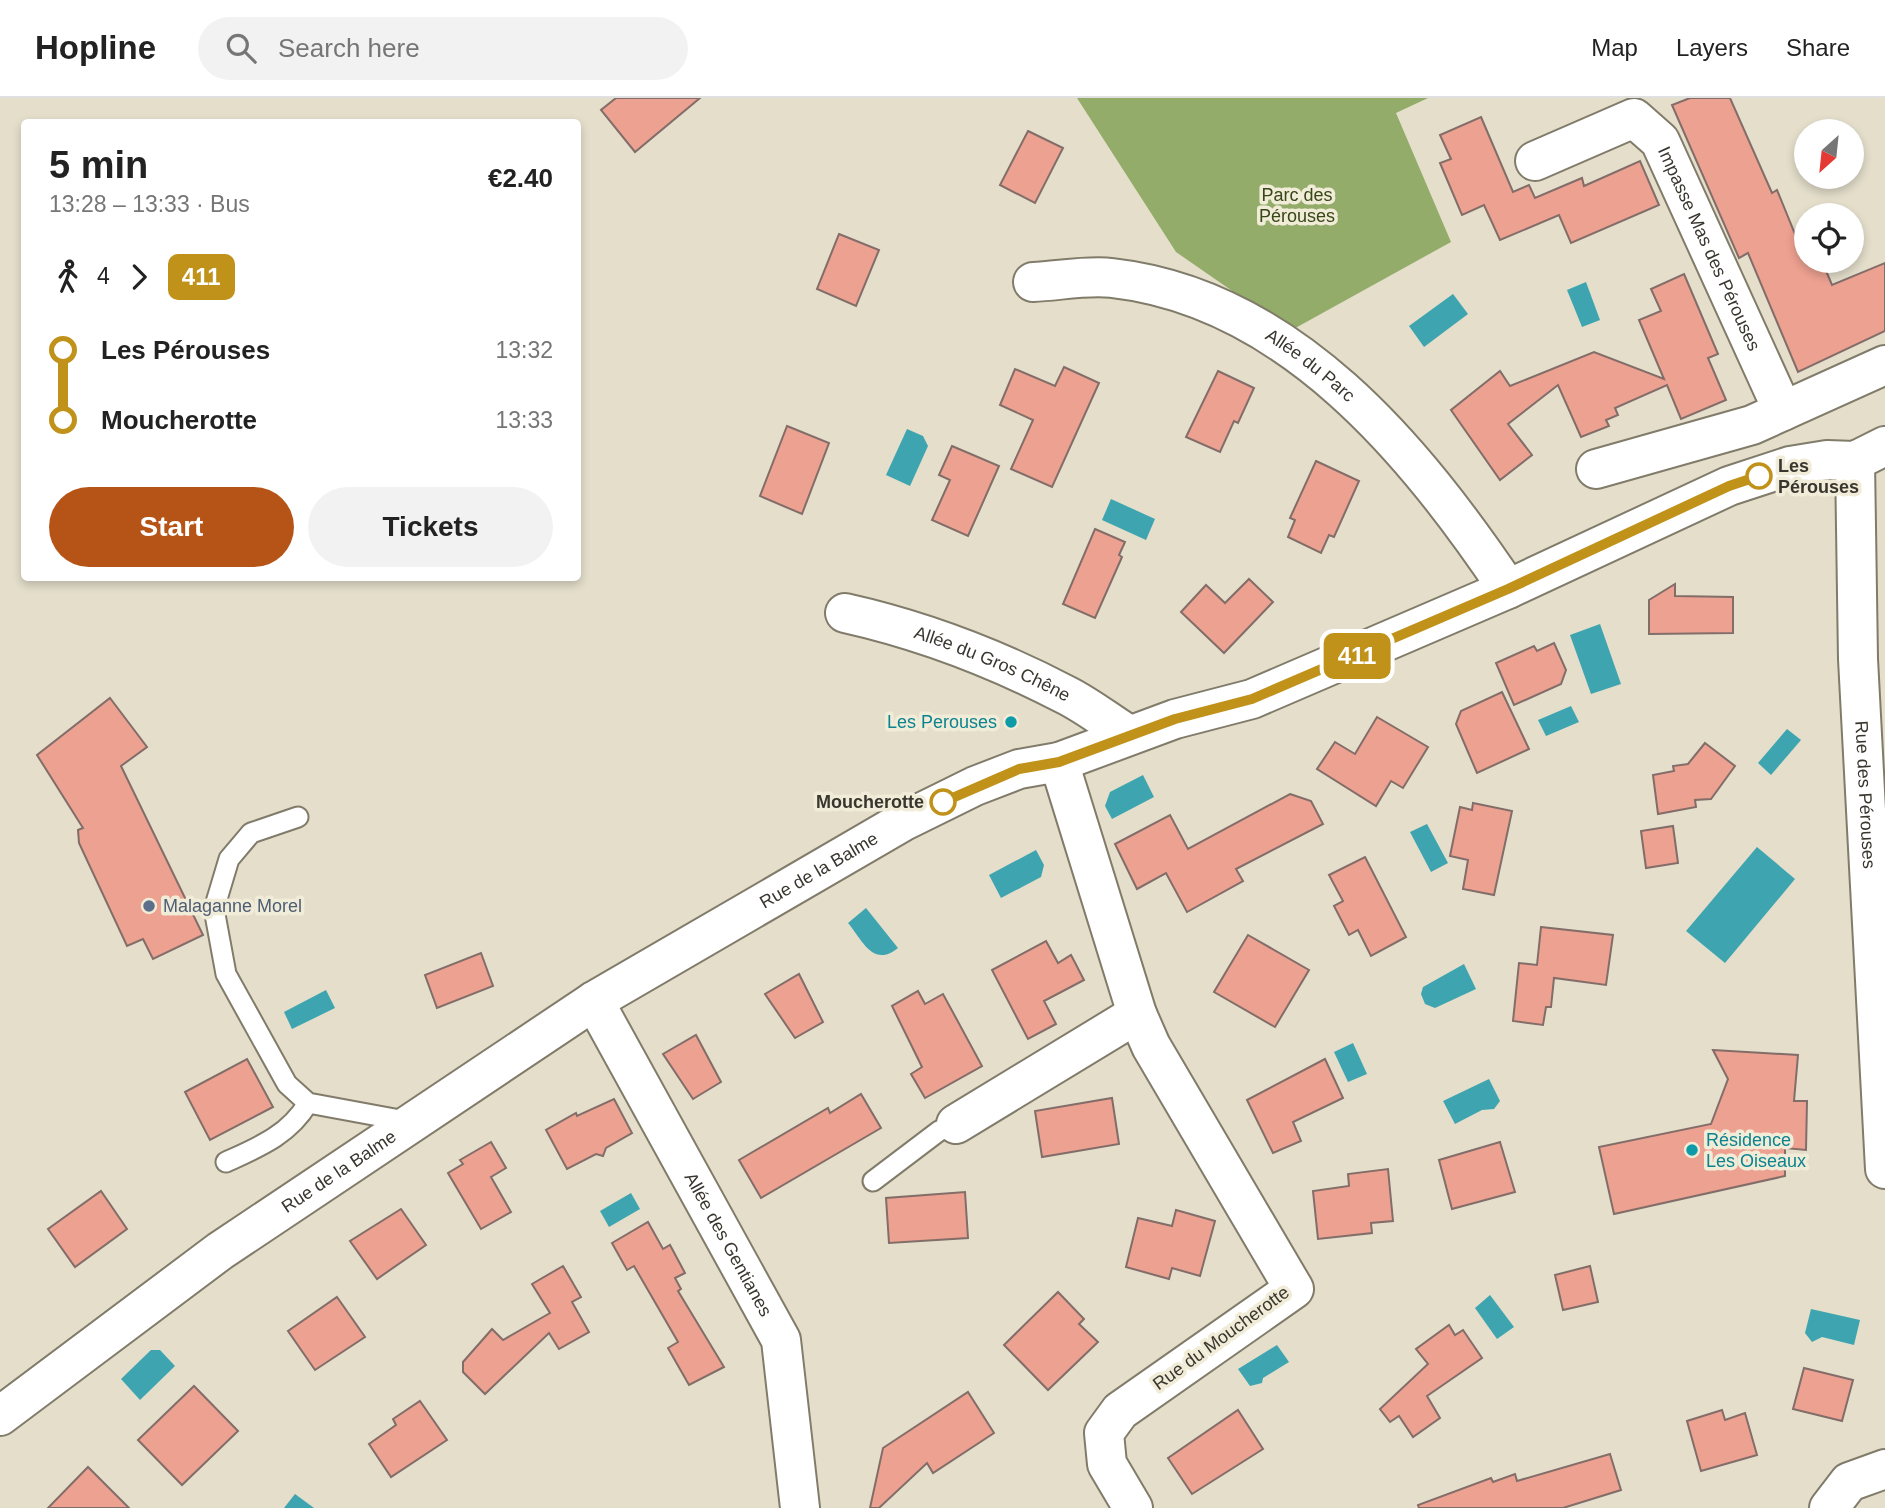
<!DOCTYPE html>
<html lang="en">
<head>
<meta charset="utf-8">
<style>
  body { margin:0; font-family:Helvetica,sans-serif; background:#f2f2f2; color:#222; height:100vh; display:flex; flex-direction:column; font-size:26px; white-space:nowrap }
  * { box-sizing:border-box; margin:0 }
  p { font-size:23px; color:#767676 }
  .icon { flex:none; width:38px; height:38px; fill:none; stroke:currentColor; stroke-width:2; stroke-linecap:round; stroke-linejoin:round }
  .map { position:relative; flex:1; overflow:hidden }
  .sheet { position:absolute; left:21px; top:21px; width:560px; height:462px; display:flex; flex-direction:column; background:#fff; border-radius:7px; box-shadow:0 4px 10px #0003 }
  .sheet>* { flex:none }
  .badge { padding:0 14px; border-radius:10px; font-size:24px; line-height:46px }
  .needle { width:46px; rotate:207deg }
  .fabs { position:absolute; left:1794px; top:21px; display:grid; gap:14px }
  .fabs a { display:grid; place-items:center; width:70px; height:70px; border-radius:50%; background:#fff; box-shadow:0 4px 10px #0003; font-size:35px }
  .map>.badge { position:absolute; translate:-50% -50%; box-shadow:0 0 0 4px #fff }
  .legs { display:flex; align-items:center; gap:10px; height:77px; padding:0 28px; font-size:23px }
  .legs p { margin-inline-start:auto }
  .head { display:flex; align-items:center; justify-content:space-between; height:119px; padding:0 28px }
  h1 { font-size:38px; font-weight:800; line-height:52px }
  .primary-button { display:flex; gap:14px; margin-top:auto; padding:14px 28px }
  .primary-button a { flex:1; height:80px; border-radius:42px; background:#b65417; color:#fff; font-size:28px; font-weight:800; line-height:80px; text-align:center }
  .primary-button a+a { background:#f2f2f2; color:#222 }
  ul { padding:0 28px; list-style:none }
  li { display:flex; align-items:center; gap:24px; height:70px; font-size:26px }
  li i { display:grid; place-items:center; width:10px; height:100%; margin:0 9px; background:currentColor }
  li i::after { content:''; width:18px; height:18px; margin:-9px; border:5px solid; border-radius:50%; background:#fff }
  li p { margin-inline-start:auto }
  li:first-child i { background:linear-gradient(#0000 50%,currentColor 0) }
  li:last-child i { background:linear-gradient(currentColor 50%,#0000 0) }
  header { display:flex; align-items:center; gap:42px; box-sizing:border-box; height:98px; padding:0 35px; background:#fff; border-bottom:2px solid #e0e0e0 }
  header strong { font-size:33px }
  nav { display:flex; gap:38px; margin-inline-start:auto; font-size:24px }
  .search { width:490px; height:63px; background:#f2f2f2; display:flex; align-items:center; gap:18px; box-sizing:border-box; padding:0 24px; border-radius:38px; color:#767676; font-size:26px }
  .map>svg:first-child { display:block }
  .forest { fill:#93ac6a }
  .water { fill:#3ea5b0 }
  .building { fill:#eda191; stroke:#826d69; stroke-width:2 }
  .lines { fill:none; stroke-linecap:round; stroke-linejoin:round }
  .lane-casing { stroke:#817b6a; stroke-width:23 }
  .street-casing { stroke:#817b6a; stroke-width:42 }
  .lane { stroke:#fff; stroke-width:19 }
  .street { stroke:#fff; stroke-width:38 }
  .line-1-casing { stroke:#fff; stroke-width:16 }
  .line-1 { stroke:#c0921a; stroke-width:10 }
  .stop-1-dot { fill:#fff; stroke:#c0921a; stroke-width:3.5 }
  .culture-dot { fill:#0f9aa8; stroke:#f1ecd8; stroke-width:2.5 }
  .service-dot { fill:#5c6f8a; stroke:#f1ecd8; stroke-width:2.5 }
  .labels { text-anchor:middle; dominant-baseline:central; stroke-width:7; stroke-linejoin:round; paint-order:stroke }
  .park-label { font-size:18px; fill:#374717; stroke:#f1ecd8 }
  .street-label { font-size:18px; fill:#39362f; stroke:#f1ecd8 }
  .stop-label { font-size:18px; font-weight:bold; fill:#39362f; stroke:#f1ecd8; text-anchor:start }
  .culture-label { font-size:18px; fill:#0d838f; stroke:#f1ecd8; text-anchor:end }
  .service-label { font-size:18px; fill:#4e5e75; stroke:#f1ecd8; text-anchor:start }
</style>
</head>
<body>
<header>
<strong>Hopline</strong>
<div class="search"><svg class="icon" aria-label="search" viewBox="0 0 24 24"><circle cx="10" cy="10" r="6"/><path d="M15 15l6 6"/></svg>Search here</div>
<nav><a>Map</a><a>Layers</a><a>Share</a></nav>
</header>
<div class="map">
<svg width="1885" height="1410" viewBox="0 0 1885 1410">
  <rect width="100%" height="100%" fill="#e4decb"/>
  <polygon class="forest" points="1077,0 1428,0 1396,15 1451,144 1290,233 1176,154"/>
  <g class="water">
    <polygon points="1586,184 1600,222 1582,229 1567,192"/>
    <polygon points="1453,196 1468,216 1424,249 1409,228"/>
    <polygon points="907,331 923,338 928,348 910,388 886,377"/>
    <polygon points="1111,401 1155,421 1146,442 1102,422"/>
    <polygon points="1600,526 1621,586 1591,596 1570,537"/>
    <polygon points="1571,608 1579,624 1546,638 1538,622"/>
    <polygon points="1787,631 1801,642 1771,677 1758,665"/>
    <polygon points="1143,677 1154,699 1112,721 1105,708 1110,694"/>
    <polygon points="1427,726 1448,765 1431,774 1410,734"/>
    <polygon points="1757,749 1795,781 1725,865 1686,833"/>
    <polygon points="1036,752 1044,767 1041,779 1001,800 989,777"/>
    <path d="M866,810l32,40c-25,20 -35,-7 -50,-25z"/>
    <polygon points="1464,866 1476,891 1435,910 1425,906 1421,896 1423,889"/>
    <polygon points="326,892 335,910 292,931 284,914"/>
    <polygon points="1353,945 1367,976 1348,984 1334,954"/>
    <polygon points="1489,981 1500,1003 1494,1011 1482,1012 1455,1026 1443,1003"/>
    <polygon points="631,1095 640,1111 609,1129 600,1113"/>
    <polygon points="1490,1197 1514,1229 1497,1241 1475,1210"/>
    <polygon points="1811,1211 1860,1222 1854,1247 1822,1239 1812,1244 1805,1235"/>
    <polygon points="1277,1247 1289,1264 1263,1280 1262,1285 1250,1288 1238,1271"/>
    <polygon points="151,1252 160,1252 175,1268 140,1302 121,1281"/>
    <polygon points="295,1396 314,1410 284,1410"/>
  </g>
  <g class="building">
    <polygon points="616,0 700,0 635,54 601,12"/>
    <polygon points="1690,0 1730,0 1772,95 1777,92 1806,163 1822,163 1832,187 1885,165 1885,233 1798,274 1748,155 1739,160 1672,7"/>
    <polygon points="1481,19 1513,94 1529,87 1535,100 1582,80 1584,88 1640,63 1659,107 1571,145 1559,117 1500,142 1484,107 1462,117 1440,65 1451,61 1440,37"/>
    <polygon points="1028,33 1063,50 1035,105 1000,87"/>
    <polygon points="839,136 879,152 856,208 817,191"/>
    <polygon points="1684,176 1718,256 1708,260 1726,302 1681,321 1667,287 1615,310 1618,317 1606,322 1609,328 1581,339 1558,287 1508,326 1532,357 1500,382 1451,312 1500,273 1510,288 1594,254 1664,281 1639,222 1661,213 1651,191"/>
    <polygon points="1064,269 1099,285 1052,389 1011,371 1033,322 1000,307 1015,271 1055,288"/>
    <polygon points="1218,273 1254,290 1238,325 1234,323 1220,354 1186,339"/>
    <polygon points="787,328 829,345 802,416 760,398"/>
    <polygon points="952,348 999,368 968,438 932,422 950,382 939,377"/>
    <polygon points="1316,363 1359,383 1334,439 1329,437 1321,455 1288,439 1295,422 1290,420"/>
    <polygon points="1095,431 1125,444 1119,457 1122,459 1095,520 1063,506"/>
    <polygon points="1249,481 1273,504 1224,555 1181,514 1206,487 1225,505"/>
    <polygon points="1675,486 1675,498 1733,499 1733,535 1649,536 1649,502"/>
    <polygon points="1554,545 1566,572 1561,586 1514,607 1496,565 1534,548 1537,553"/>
    <polygon points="1502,594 1529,651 1477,675 1456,626 1461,613"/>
    <polygon points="110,600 147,649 121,668 203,837 153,861 143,841 127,848 79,745 78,732 83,730 37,657"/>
    <polygon points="1377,619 1428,649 1403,690 1391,683 1376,708 1317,671 1335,644 1355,656"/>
    <polygon points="1705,645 1735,668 1711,701 1695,702 1696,709 1658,716 1653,677 1674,673 1673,668 1688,666"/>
    <polygon points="1290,696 1311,703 1323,726 1236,771 1243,783 1187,814 1166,775 1137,791 1115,746 1170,717 1188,751"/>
    <polygon points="1473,705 1512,713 1494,797 1463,791 1468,762 1450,758 1460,709 1472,712"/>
    <polygon points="1673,728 1678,765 1646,770 1641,733"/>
    <polygon points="1365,759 1406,839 1371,858 1358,832 1349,837 1334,808 1343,803 1329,777"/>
    <polygon points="1541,829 1613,837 1606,887 1554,880 1551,909 1546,909 1543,927 1513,923 1519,865 1537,867"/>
    <polygon points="1248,837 1309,872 1275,929 1214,894"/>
    <polygon points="1046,843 1058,865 1071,857 1084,882 1044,903 1056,926 1028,941 992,872"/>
    <polygon points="481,855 493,888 437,910 425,877"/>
    <polygon points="799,876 823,924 795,940 765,896"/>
    <polygon points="918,893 925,906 943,896 982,968 925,1000 911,976 922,969 892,908"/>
    <polygon points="696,937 721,984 693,1001 663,956"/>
    <polygon points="1713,952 1798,957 1794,1003 1807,1003 1806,1052 1785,1050 1785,1078 1614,1116 1599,1049 1711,1026 1728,981"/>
    <polygon points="247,961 273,1009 210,1042 185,994"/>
    <polygon points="1325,961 1343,1000 1293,1024 1301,1043 1273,1055 1247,1002"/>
    <polygon points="861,996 881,1030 761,1100 739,1062 828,1010 830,1015"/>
    <polygon points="1112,1000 1119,1046 1042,1059 1035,1013"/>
    <polygon points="614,1001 632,1035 606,1050 603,1058 596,1056 567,1071 546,1032 576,1015 577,1018"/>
    <polygon points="491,1044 506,1070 491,1079 511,1114 481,1131 448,1075 463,1066 460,1062"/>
    <polygon points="1500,1044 1515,1094 1452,1111 1439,1062"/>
    <polygon points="1388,1071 1393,1123 1371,1125 1372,1135 1318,1141 1313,1093 1349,1088 1348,1076"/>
    <polygon points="101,1093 127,1131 75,1169 48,1131"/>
    <polygon points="965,1094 968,1140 889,1145 886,1100"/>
    <polygon points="401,1111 426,1147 377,1181 350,1143"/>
    <polygon points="1176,1112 1215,1123 1200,1178 1172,1170 1169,1181 1126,1169 1138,1120 1172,1128"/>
    <polygon points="648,1124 663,1151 670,1147 685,1175 675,1180 681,1191 678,1193 724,1269 689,1287 668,1250 678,1244 634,1168 627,1172 612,1145"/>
    <polygon points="563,1168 581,1199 572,1204 589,1234 559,1251 549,1235 485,1296 463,1274 463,1264 492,1231 503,1242 550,1215 532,1186"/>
    <polygon points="1590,1168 1598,1204 1563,1212 1555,1177"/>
    <polygon points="1058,1194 1084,1221 1079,1226 1098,1244 1048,1292 1004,1247"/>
    <polygon points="337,1199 365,1239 315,1272 288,1233"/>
    <polygon points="1449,1227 1455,1237 1463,1232 1482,1260 1427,1298 1440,1320 1413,1339 1399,1318 1390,1324 1380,1311 1428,1266 1416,1251"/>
    <polygon points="1804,1270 1853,1282 1842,1323 1793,1311"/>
    <polygon points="194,1288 238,1333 182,1387 138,1342"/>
    <polygon points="968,1294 994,1335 933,1375 927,1365 879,1410 870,1410 883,1350"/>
    <polygon points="420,1303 447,1342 391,1379 369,1346 396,1327 393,1321"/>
    <polygon points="1238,1312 1263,1351 1192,1396 1168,1360"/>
    <polygon points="1722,1312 1725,1322 1745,1315 1757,1357 1701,1373 1687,1323"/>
    <polygon points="1610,1356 1621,1392 1563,1410 1419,1410 1418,1407 1491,1380 1493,1384 1515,1376 1517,1383"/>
    <polygon points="88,1369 129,1410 48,1410"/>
  </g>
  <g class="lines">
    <defs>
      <g id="lane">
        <polyline points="298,719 251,735 229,761 214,811 226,876 287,986 308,1005 411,1024"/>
        <path d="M226,1064c33,-15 63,-27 82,-59"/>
        <polyline points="873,1083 939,1033 956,1026"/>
      </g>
      <g id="street">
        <path id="s1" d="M1535,63l99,-43 26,23 123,270"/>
        <path id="s2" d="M1033,184c25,-1 54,-7 79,-4 178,20 303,173 396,311"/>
        <path id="s3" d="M1855,363l3,198 27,510"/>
        <polyline points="1596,371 1752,327 1885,267"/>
        <path id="s4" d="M845,515c76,17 152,46 221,82 22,11 42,27 63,40"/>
        <polyline points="1059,664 1137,916 1151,948 1294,1191 1120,1313 1104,1335 1107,1366 1133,1410"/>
        <path id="s5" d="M594,903l187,339 19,168"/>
        <polyline points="956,1026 1137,916"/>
        <path id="s6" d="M0,1318l220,-165 374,-250 308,-179 73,-36 44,-17 40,-7 116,-43 77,-20 256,-110 221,-103 61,-20 37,-6 28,1 30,-15"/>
        <polyline points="1829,1410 1849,1384 1885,1371"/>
      </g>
    </defs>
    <use href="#lane" class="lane-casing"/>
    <use href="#street" class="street-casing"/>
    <use href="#lane" class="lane"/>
    <use href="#street" class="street"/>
  </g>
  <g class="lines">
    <defs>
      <polyline id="line-1" points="943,704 1019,671 1059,664 1175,621 1252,601 1508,491 1729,388 1759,378"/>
    </defs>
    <use href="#line-1" class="line-1-casing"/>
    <use href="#line-1" class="line-1"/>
  </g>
  <g class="stop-1-dot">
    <circle cx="1759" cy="378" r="12"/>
    <circle cx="943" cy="704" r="12"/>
  </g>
  <g class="culture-dot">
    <circle cx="1011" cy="624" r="7"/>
    <circle cx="1692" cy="1052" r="7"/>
  </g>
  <circle class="service-dot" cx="149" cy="808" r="7"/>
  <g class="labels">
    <g class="park-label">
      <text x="1297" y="97">Parc des<tspan x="1297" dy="21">Pérouses</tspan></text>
    </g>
    <g class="street-label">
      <text stroke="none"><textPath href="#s1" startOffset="261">Impasse Mas des Pérouses</textPath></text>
      <text stroke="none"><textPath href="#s2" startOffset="299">Allée du Parc</textPath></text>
      <text stroke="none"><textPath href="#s4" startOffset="156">Allée du Gros Chêne</textPath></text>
      <text stroke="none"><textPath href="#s3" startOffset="334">Rue des Pérouses</textPath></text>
      <text stroke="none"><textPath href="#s6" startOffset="985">Rue de la Balme</textPath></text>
      <text stroke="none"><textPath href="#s6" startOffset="418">Rue de la Balme</textPath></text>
      <text stroke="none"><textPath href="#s5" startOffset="278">Allée des Gentianes</textPath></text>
      <text transform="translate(1221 1240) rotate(-36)">Rue du Moucherotte</text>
    </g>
    <g class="stop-label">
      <text x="1778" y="368">Les<tspan x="1778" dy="21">Pérouses</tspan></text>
      <text x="924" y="704" text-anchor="end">Moucherotte</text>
    </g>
    <g class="culture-label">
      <text x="997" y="624">Les Perouses</text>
      <text x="1706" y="1042" text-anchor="start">Résidence<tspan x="1706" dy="21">Les Oiseaux</tspan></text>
    </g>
    <g class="service-label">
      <text x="163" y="808">Malaganne Morel</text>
    </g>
  </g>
</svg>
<div class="fabs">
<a><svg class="needle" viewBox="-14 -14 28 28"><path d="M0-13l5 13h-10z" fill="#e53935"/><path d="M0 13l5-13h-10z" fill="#767676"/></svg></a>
<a><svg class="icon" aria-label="locate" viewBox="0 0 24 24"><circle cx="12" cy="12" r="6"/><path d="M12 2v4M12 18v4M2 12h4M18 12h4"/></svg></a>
</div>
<b class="badge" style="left:1357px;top:558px;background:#c0921a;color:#fff">411</b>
<section class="sheet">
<div class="head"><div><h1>5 min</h1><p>13:28 – 13:33 · Bus</p></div><b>€2.40</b></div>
<div class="legs"><svg class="icon" aria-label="walk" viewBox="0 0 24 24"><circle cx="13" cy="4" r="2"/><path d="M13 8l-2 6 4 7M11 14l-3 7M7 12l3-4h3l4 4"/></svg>4<svg class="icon" aria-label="forward" viewBox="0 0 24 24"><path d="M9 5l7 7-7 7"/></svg><b class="badge" style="background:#c0921a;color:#fff">411</b></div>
<ul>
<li><i style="color:#c0921a"></i><b>Les Pérouses</b><p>13:32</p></li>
<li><i style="color:#c0921a"></i><b>Moucherotte</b><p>13:33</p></li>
</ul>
<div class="primary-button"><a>Start</a><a>Tickets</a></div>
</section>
</div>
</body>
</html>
